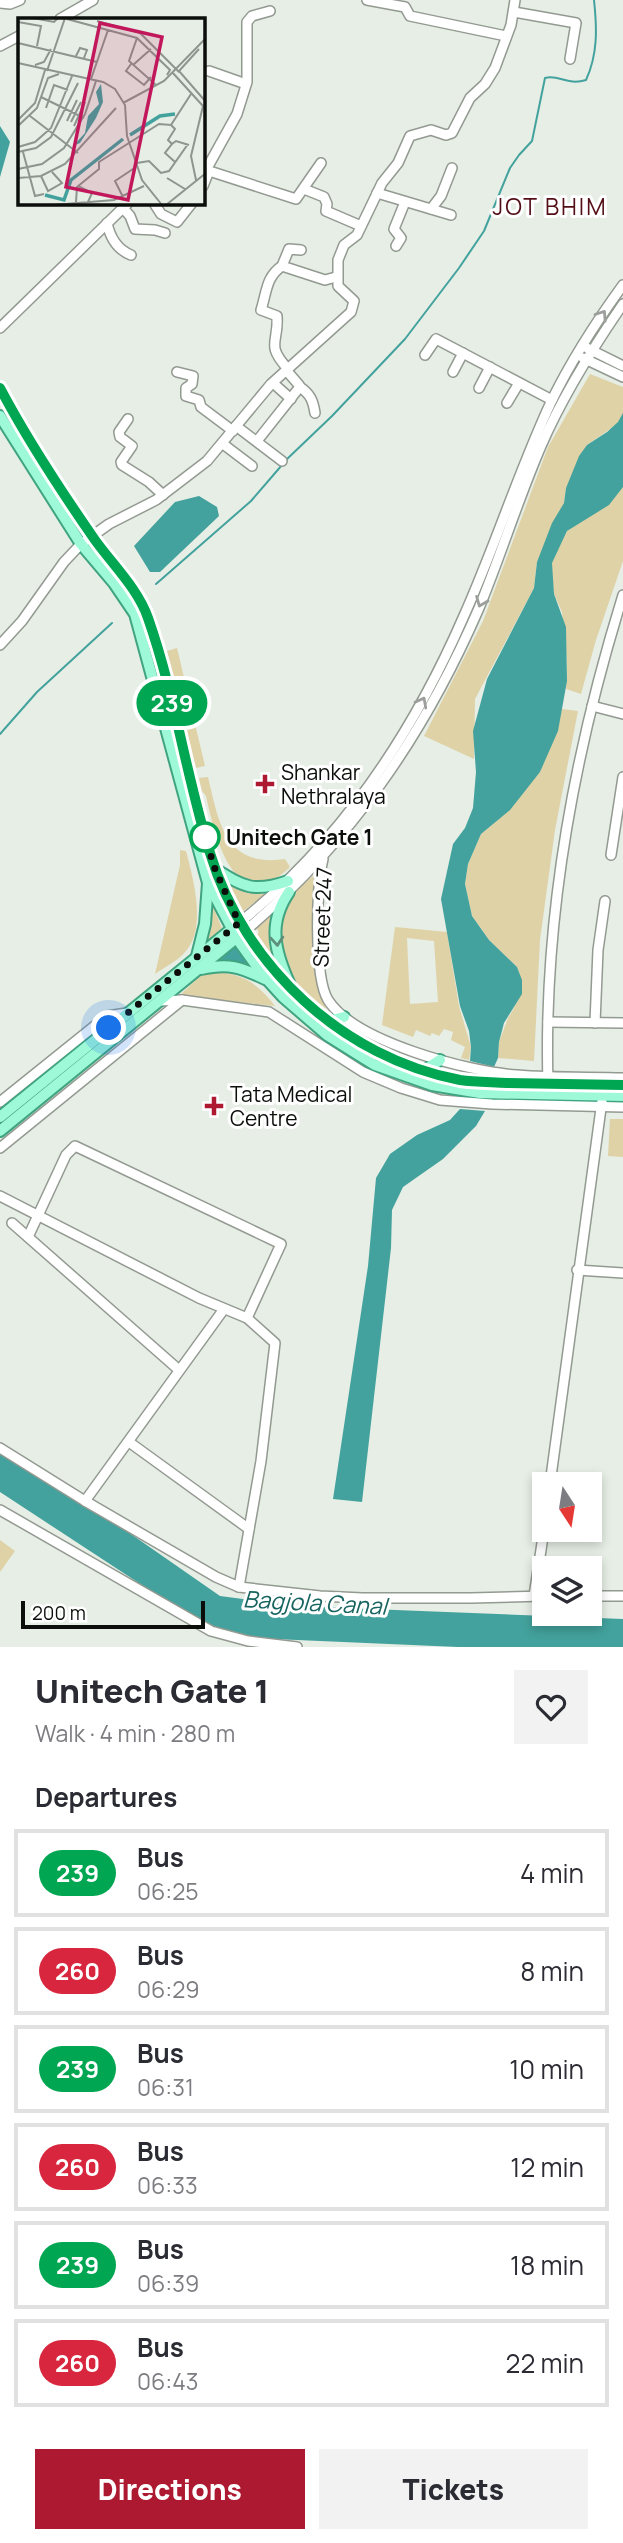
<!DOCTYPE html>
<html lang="en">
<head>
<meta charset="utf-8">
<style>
  body { margin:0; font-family:Manrope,sans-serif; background:#f2f2f3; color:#2b2b33; height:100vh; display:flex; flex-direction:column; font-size:26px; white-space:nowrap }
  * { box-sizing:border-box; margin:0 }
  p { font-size:23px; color:#7c7c81 }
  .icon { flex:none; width:38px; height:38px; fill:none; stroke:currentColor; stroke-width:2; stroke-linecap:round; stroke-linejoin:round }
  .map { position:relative; height:1647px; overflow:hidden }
  .drawer { display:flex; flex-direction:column; background:#fff; flex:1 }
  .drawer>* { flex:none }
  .badge { padding:0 14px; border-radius:23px; font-size:24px; line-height:46px }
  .needle { width:46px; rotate:168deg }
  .controls { position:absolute; left:532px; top:1472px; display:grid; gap:14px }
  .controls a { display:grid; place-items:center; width:70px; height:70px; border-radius:0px; background:#fff; box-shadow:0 4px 10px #0003; font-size:35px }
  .scale { position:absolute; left:21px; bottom:18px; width:184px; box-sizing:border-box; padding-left:7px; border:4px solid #0b0e0b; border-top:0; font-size:19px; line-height:24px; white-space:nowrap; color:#0b0e0b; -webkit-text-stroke:5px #fff; paint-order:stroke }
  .you { position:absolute; width:35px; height:35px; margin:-18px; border:5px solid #fff; border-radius:50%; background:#1a73e8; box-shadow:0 0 0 10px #1a73e833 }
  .map>.badge { position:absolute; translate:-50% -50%; box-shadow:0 0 0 4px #fff }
  h2 { padding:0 35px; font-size:26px; line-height:63px }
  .round { display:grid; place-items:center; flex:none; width:74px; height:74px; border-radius:0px; background:#f2f2f3 }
  .overview { display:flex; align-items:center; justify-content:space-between; height:119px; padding:0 35px }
  h1 { font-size:33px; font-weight:800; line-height:52px }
  .action { display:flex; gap:14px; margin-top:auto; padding:14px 35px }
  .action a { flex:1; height:80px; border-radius:0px; background:#ad1931; color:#fff; font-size:28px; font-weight:800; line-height:80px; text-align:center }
  .action a+a { background:#f2f2f3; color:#2b2b33 }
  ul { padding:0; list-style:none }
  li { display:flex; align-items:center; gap:21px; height:88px; margin:0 14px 10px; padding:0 21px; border:4px solid #e1e1e2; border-radius:0px }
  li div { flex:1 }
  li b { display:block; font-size:26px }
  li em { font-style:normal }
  li .badge { min-width:77px; font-weight:700; text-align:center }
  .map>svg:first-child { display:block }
  .green { fill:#dfd2a7; fill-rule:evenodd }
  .water { fill:#43a29d }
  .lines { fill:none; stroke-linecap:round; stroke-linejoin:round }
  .stream { stroke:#43a29d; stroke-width:2 }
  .minor-casing { stroke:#939a91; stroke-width:12 }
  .major-casing { stroke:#41a480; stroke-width:14 }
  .minor { stroke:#fff; stroke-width:9 }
  .major { stroke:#9ef9d9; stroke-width:10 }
  .oneway { stroke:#9d9f9d }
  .oneway2 { stroke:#5c8f7c }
  .line-casing { stroke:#fff; stroke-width:16 }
  .line { stroke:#00a651; stroke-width:10 }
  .walk { stroke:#0b0e0b; stroke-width:7; stroke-dasharray:0 12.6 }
  .poi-dot { fill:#ad1931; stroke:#fff; stroke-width:2.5 }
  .stop-dot { fill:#fff; stroke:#00a651; stroke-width:3.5 }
  .labels { text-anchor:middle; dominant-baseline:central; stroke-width:6; stroke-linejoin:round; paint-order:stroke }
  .poi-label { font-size:21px; fill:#0b0e0b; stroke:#fff; text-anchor:start }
  .stop-label { font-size:21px; font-weight:bold; fill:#0b0e0b; stroke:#fff; text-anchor:start }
  .street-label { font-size:21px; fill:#0b0e0b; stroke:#fff }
  .neighbourhood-label { font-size:23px; letter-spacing:2px; fill:#520d15; stroke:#fff }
  .water-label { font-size:23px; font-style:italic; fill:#176461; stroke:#fff }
  .inset-river { fill:none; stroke:#43a29d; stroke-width:3.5 }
  .inset-road { fill:none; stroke:#8e948e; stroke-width:2 }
  .view { fill:#c2185b; fill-opacity:0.15; stroke:#c2185b; stroke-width:3.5 }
  .inset-edge { fill:none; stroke:#0b0e0b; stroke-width:3.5 }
</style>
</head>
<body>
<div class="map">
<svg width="623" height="1647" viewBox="0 0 623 1647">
  <rect width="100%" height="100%" fill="#e6eee5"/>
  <g class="green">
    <polygon points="590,374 623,387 623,420 587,445 566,488 564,503 537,562 534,588 475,699 474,759 424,736 483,621 548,447"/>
    <polygon points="623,487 623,561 596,640 581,694 566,689 567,662 562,612 554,594 551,563 567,531"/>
    <polygon points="177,648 205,766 196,768 167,651"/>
    <polygon points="562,709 578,711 555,830 540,940 534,1061 498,1058 499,1042 508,1018 514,1008 520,975 517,967 489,940 472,916 465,884 468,864 481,834 493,824 540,772"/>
    <path d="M208,777c11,46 17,91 77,82l5,8c-56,54 -75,-31 -84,-71l-4,-5 -3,-13z"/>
    <path d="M180,850l6,1c7,27 21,76 0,100 -7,9 -21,16 -31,23l25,-109z"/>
    <path d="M314,875c-2,44 -7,95 13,135 -9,-8 -22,-15 -30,-24 -18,-23 -22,-64 -7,-88 6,-9 16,-16 24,-23z"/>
    <polygon points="225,880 242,891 266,894 241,913"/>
    <polygon points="210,900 222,928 201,947"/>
    <polygon points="273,913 275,960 275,964 255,937 259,932 256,927"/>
    <path d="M395,927l52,5 12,74 12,41 -2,13 -8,-2 4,-11 -14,-7 2,-8 -9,-3 -5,7 -7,-3 -2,3 -14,-6 -3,7 -31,-12zM407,938l27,3 4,61 -28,2z"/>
    <path d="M212,972c28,0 46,11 63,34l-96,-10 20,-19z"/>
    <polygon points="610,1119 623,1119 623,1157 608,1156"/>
    <polygon points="0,1540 15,1551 0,1572"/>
  </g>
  <g class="water">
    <polygon points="0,126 10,142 0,177"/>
    <polygon points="623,413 623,487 609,505 567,531 552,563 554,594 566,627 567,681 558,731 540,772 510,810 481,834 468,864 465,884 472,916 489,940 517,967 522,980 522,994 504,1023 499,1042 498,1058 494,1067 470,1061 471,1047 469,1031 460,1006 441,899 453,844 465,828 473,808 476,772 473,731 487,679 534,588 537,562 552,523 564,503 566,488 579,456 587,445 607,432 618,422"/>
    <polygon points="199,496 217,507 219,516 160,572 150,572 134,546 175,502"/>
    <polygon points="237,945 251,964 218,962"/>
    <polygon points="460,1109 485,1111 476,1126 443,1159 403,1187 392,1210 391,1248 362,1502 333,1499 368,1266 376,1178 390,1154 417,1135 450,1120"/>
    <polygon points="0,1443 220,1596 294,1606 623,1619 623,1647 458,1647 274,1639 212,1631 0,1492"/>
  </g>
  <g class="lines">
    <g class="stream">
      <path d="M286,460l46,-44 73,-77 54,-71 25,-37 26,-63 9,-13 13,-14 13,-63c14,-4 22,8 41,2 12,-26 11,-52 8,-80"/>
      <polyline points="156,584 251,501 282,465"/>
      <polyline points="0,734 37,692 112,623"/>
    </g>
    <defs>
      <g id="minor">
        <polyline points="367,0 405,7 410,16 506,36"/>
        <polyline points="0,3 10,4 20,0"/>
        <polyline points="514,12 576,23 570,59"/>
        <polyline points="60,19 93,0"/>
        <polyline points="0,46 19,36"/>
        <polyline points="209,71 246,84"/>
        <polyline points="203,169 296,199 321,163"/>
        <polyline points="206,170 237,114 247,82 247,22 252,16 270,11"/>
        <polyline points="203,186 209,171"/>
        <polyline points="304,189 324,197 327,204 326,211 361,226"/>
        <polyline points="377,193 451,215"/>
        <polyline points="154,203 161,214 177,222 192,203"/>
        <polyline points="123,208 130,216 135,229 155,230 165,233"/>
        <polyline points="431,209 441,196 452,168"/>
        <path d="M107,223c3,14 9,26 24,32"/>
        <polyline points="396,246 401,238 394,229 405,202"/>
        <polyline points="301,250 289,249 282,266 325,280 336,277"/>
        <path d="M282,266c-16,11 -15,25 -21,44l16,6c2,27 -12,28 11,53"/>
        <polyline points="0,328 128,203"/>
        <polyline points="587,348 623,366"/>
        <polyline points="425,355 436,339 552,400"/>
        <polyline points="583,358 623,377"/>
        <polyline points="177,372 193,376 192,384 186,388 186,396 199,400 201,407 233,431"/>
        <polyline points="453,372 463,353"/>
        <polyline points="273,383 291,399"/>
        <path d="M300,387c10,7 13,13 15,26"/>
        <polyline points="479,388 490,367"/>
        <polyline points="507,403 519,383"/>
        <polyline points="128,419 119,432 120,437 132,446 121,462 122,465 149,482 163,495"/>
        <polyline points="236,426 282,461"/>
        <polyline points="257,441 299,388 299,385 286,370"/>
        <polyline points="223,444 252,466"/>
        <polyline points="0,645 22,621 64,562 81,544 109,524 156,500 207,461 271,384 351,312 354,301 338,286 338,260 344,245 357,235 382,183 398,163 410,136 431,130 446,135 452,133 470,98 485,84 495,68 511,25 515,0"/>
        <polyline points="592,706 623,714"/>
        <polyline points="611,855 623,777"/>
        <path d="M323,859c-7,27 -9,118 5,141 27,42 141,72 189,75 35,3 71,2 106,3"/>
        <path d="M239,923c101,-80 173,-188 224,-305 32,-71 55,-145 88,-216 20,-41 45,-80 72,-117"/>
        <path d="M245,931c106,-90 179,-196 234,-323 22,-53 39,-109 62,-162 22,-51 51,-97 82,-142"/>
        <polyline points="159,1001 182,1000 269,1012 363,1072 401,1088 440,1100 492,1104 623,1107"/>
        <polyline points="548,1022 623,1023"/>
        <polyline points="595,1023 598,950 605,901"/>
        <path d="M548,1084c-5,-166 26,-331 75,-489"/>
        <polyline points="0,1102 107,1016 127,1013"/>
        <polyline points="0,1148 182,1000"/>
        <polyline points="0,1196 199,1298 247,1318 275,1343 261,1461 239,1587"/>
        <polyline points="12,1223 179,1370"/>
        <polyline points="28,1237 66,1155 75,1146 281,1244 247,1318"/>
        <polyline points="577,1270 623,1273"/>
        <polyline points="129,1442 249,1529"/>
        <polyline points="0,1448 85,1501 216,1577 239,1587 320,1596 362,1598 471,1598 544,1596"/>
        <polyline points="550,1484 602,1101"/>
        <polyline points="85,1501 224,1309"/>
        <polyline points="0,1510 211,1631 248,1641 297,1647"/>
        <polyline points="534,1596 544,1530"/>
        <polyline points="590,1596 623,1596"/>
      </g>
      <g id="major">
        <path d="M0,388c28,53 61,103 95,152 18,25 43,49 53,78 27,77 38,158 62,235 34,113 133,204 250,227 15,3 31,2 47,3 39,1 77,1 116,2"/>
        <polyline points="0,416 81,544 114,583 135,614 208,883 238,940 263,975 283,997 327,1035 362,1057 375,1065 432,1085 480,1093 623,1096"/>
        <path d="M215,869c29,18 39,24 73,12"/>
        <path d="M289,892c-22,32 -14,60 1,93"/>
        <polyline points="197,956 205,924 208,883"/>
        <path d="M201,969c28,-6 39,-2 64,10"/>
        <polyline points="328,1021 344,1017"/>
        <polyline points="425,1070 440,1060"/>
        <polyline points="0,1117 237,925"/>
        <polyline points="0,1131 240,935"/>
      </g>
    </defs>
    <use href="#minor" class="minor-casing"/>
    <use href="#major" class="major-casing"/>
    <use href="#minor" class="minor"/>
    <use href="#major" class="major"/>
  </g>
  <defs><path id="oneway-chevron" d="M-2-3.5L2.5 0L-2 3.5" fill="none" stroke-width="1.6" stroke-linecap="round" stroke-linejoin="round" transform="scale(1.75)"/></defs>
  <g class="oneway">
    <use href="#oneway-chevron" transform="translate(602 315) rotate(-56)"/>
    <use href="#oneway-chevron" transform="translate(481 602) rotate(112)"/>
    <use href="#oneway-chevron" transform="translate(422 702) rotate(-62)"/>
  </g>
  <use class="oneway2" href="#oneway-chevron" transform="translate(277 941) rotate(86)"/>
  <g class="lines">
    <defs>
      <path id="line" d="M0,388c28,53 61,103 95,152 18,25 43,49 53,78 27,77 38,158 62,235 34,113 133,205 250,227 15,2 31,2 47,3 39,1 77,1 116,2"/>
    </defs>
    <use href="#line" class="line-casing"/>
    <use href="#line" class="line"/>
    <polyline class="walk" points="109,1028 239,923 215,869 205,837"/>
  </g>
  <g class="poi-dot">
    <path d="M261.5 773.5h7v7h7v7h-7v7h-7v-7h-7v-7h7z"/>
    <path d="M210.5 1095.5h7v7h7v7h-7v7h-7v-7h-7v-7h7z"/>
  </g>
  <circle class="stop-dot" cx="205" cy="837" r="14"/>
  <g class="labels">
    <g class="poi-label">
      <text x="281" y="772">Shankar<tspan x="281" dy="24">Nethralaya</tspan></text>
      <text x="230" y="1094">Tata Medical<tspan x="230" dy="24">Centre</tspan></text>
    </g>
    <g class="stop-label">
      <text x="226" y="837">Unitech Gate 1</text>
    </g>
    <g class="street-label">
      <text transform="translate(322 917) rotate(-88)">Street 247</text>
    </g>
    <g class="neighbourhood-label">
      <text x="550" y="206">JOT BHIM</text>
    </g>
    <g class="water-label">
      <text transform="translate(315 1602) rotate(3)">Bagjola Canal</text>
    </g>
  </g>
  <g transform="translate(18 18)">
    <rect width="187" height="187" fill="#e6eee5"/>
    <path d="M83,66l2,18 -7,16 -16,25 -7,3 12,-13 3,-17 11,-12 -3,-12z" fill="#43a29d"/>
    <path class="inset-river" d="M112,117l30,-19 15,-2M27,177l19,5 7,-20 52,-41"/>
    <path class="inset-road" d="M15,0l21,4 4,-4M49,1l70,19 33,32 -3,5M79,3l43,12 39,39M0,4l23,4 -4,20M119,20l-8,23 27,24M0,25l79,19M181,31l-20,22 27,31M58,38l4,-8 7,2 -3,8M0,45l85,19 12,7 10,16 2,31 15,44 20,25M113,46l-5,7 18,14 7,-8M17,47l9,-3 7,-13M115,47l18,-16M29,53l18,-53M154,54l31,34M73,61l17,-49M23,79l43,21M105,85l41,-22 42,-43M28,90l8,-23 14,5M12,98l48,37M0,102l17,-17 10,-33M49,103l10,-21M53,104l10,-20M153,107l4,4 -7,11 4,4M0,108l19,-18 11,-30 11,-4M56,108l11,-24M0,129l17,-5 16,-14 21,-52M0,134l18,-4 15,-11 27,-54M5,134l12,44 9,-2M157,144l-10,-9 7,-9 4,-3 13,4M119,145l12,-2 12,12 8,-2 19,-27M0,151l24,-5 22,-16 21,-34 11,-33M23,158l7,15 14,-8 -10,-11M0,160l23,-2 24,-12 51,-56M149,160l18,11M178,162l-5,-24 12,-50M60,168l14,7 -4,9M105,179l-8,-16 21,-14M58,184l1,-15 22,-18v-7l60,-38 12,1 20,-31M35,187l61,-5 30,-14M148,187l40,-32"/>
    <path class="view" d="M82,5l62,14 -34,163 -62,-13z"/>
    <rect width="187" height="187" class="inset-edge"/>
  </g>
</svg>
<div class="controls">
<a><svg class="needle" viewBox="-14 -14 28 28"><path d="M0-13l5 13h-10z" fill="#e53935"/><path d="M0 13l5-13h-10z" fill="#7c7c81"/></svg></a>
<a><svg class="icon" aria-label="layers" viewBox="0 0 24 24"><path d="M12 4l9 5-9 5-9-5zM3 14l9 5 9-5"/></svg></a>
</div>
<div class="scale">200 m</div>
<div class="you" style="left:109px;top:1028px"></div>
<b class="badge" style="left:172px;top:703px;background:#00a651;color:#fff">239</b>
</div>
<section class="drawer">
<div class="overview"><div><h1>Unitech Gate 1</h1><p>Walk · 4 min · 280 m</p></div><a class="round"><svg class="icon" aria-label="heart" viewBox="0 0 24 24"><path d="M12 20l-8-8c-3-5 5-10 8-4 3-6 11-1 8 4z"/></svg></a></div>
<h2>Departures</h2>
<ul>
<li><span class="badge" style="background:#00a651;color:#fff">239</span><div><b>Bus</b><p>06:25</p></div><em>4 min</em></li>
<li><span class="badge" style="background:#d7263d;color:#fff">260</span><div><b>Bus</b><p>06:29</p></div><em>8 min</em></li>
<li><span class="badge" style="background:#00a651;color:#fff">239</span><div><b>Bus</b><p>06:31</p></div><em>10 min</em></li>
<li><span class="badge" style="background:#d7263d;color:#fff">260</span><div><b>Bus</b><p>06:33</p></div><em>12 min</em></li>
<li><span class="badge" style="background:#00a651;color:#fff">239</span><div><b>Bus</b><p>06:39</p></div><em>18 min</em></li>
<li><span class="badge" style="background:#d7263d;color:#fff">260</span><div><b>Bus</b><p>06:43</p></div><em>22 min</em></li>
</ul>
<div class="action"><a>Directions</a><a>Tickets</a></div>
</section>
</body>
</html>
